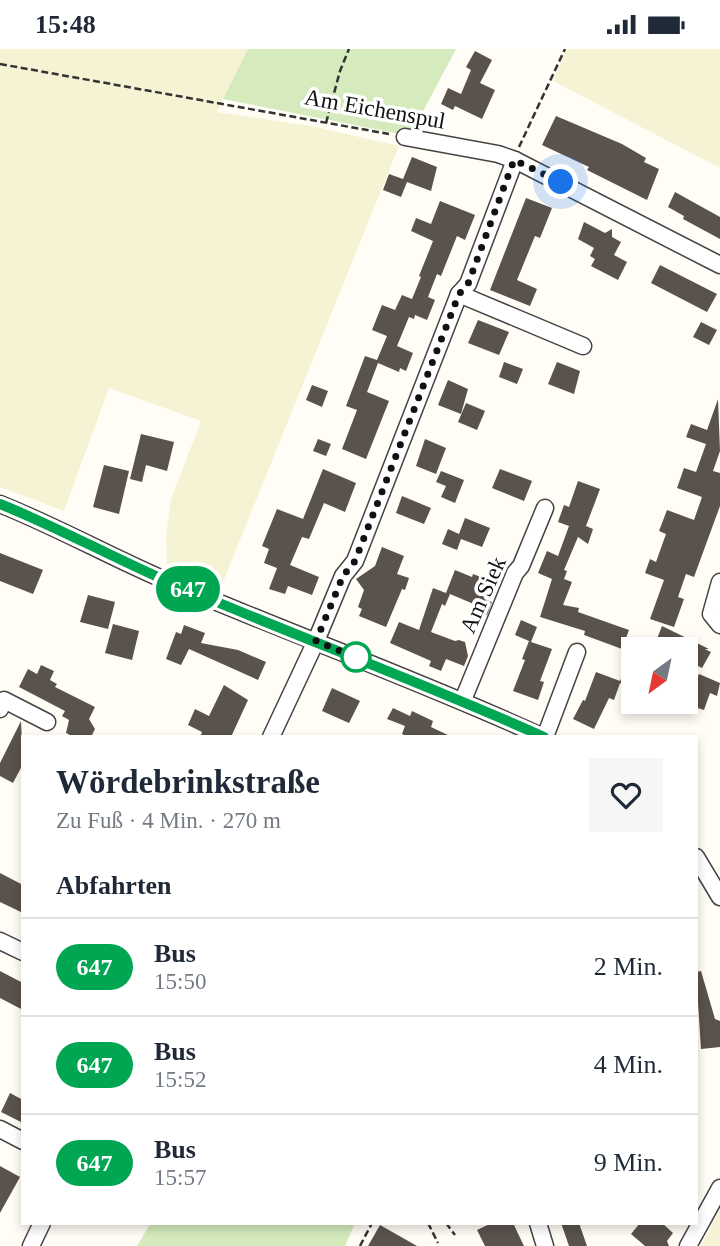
<!DOCTYPE html>
<html lang="de">
<head>
<meta charset="utf-8">
<style>
  body { margin:0; font-family:Georgia,serif; background:#f6f6f7; color:#1f2937; height:100vh; display:flex; flex-direction:column; font-size:26px; white-space:nowrap }
  * { box-sizing:border-box; margin:0 }
  p { font-size:23px; color:#747a83 }
  .icon { flex:none; width:38px; height:38px; fill:none; stroke:currentColor; stroke-width:2; stroke-linecap:round; stroke-linejoin:round }
  .map { position:relative; flex:1; overflow:hidden }
  .sheet { position:absolute; left:21px; top:686px; width:677px; height:490px; display:flex; flex-direction:column; background:#fff; border-radius:0px; box-shadow:0 4px 10px #0003 }
  .sheet>* { flex:none }
  .badge { padding:0 14px; border-radius:23px; font-size:24px; line-height:46px }
  .needle { width:46px; rotate:213deg }
  .tools { position:absolute; left:621px; top:588px; display:grid; gap:14px }
  .tools a { display:grid; place-items:center; width:77px; height:77px; border-radius:0px; background:#fff; box-shadow:0 4px 10px #0003; font-size:35px }
  .you { position:absolute; width:35px; height:35px; margin:-18px; border:5px solid #fff; border-radius:50%; background:#1a73e8; box-shadow:0 0 0 10px #1a73e833 }
  .map>.badge { position:absolute; translate:-50% -50%; box-shadow:0 0 0 4px #fff }
  h2 { padding:0 35px; font-size:26px; line-height:63px }
  .round { display:grid; place-items:center; flex:none; width:74px; height:74px; border-radius:0px; background:#f6f6f7 }
  .summary { display:flex; align-items:center; justify-content:space-between; height:119px; padding:0 35px }
  h1 { font-size:33px; font-weight:700; line-height:52px }
  ul { padding:0; list-style:none }
  li { display:flex; align-items:center; gap:21px; height:98px; padding:0 35px; border-top:2px solid #e0e1e3 }
  li div { flex:1 }
  li b { display:block; font-size:26px }
  li em { font-style:normal }
  li .badge { min-width:77px; font-weight:700; text-align:center }
  .status { display:flex; justify-content:space-between; align-items:center; height:49px; padding:0 35px; background:#fff; direction:ltr }
  .status svg { height:19px; fill:currentColor }
  .map>svg:first-child { display:block }
  .farmland { fill:#f6f3d4 }
  .green { fill:#d5ebbd }
  .building { fill:#5a524d }
  .lines { fill:none; stroke-linecap:round; stroke-linejoin:round }
  .minor-casing { stroke:#444; stroke-width:19 }
  .path { stroke:#333; stroke-width:2.5; stroke-dasharray:7 3.5; stroke-linecap:butt }
  .minor { stroke:#fff; stroke-width:16 }
  .line-casing { stroke:#fff; stroke-width:16 }
  .line { stroke:#00a651; stroke-width:10 }
  .walk { stroke:#111; stroke-width:7; stroke-dasharray:0 12.6 }
  .stop-dot { fill:#fff; stroke:#00a651; stroke-width:3.5 }
  .labels { text-anchor:middle; dominant-baseline:central; stroke-width:7; stroke-linejoin:round; paint-order:stroke }
  .street-label { font-size:23px; fill:#111; stroke:#fff }
</style>
</head>
<body>
<div class="status"><b>15:48</b><svg viewBox="0 0 49 12"><path d="M0 12V9h3v3zM5 12V6h3v6zM10 12V3h3v9zM15 12V0h3v12zM26 1h20v11H26zM47 4h2v5h-2z"/></svg></div>
<div class="map">
<svg width="720" height="1197" viewBox="0 0 720 1197">
  <rect width="100%" height="100%" fill="#fffdf5"/>
  <g class="farmland">
    <polygon points="0,0 248,0 217,63 311,77 399,97 221,538 167,515 166,486 171,450 201,372 109,339 64,462 0,438"/>
    <polygon points="567,0 720,0 720,119 553,32"/>
    <polygon points="720,1161 720,1197 701,1197"/>
  </g>
  <g class="green">
    <polygon points="248,0 456,0 412,83 400,85 223,50"/>
    <polygon points="151,1174 355,1174 345,1197 137,1197"/>
  </g>
  <g class="building">
    <polygon points="475,2 492,11 480,34 495,41 482,70 455,57 453,61 441,55 448,39 461,45 471,21 466,18"/>
    <polygon points="556,67 622,95 646,109 644,113 659,120 647,151 587,121 589,118 542,96"/>
    <polygon points="412,108 437,118 431,142 407,133 401,148 383,141 389,125 403,130"/>
    <polygon points="675,143 720,168 720,190 683,170 684,167 668,158"/>
    <polygon points="526,149 552,159 540,189 535,187 517,231 537,240 530,257 490,241"/>
    <polygon points="440,152 475,166 465,191 457,187 441,227 437,225 428,248 435,251 427,271 415,266 414,270 409,268 397,297 413,304 406,322 400,319 399,323 378,314 367,343 389,352 366,410 342,400 357,361 346,357 365,307 377,311 387,287 372,281 382,256 395,261 402,246 412,250 421,228 419,227 433,192 411,182 416,169 431,175"/>
    <polygon points="584,173 605,184 612,180 612,188 621,193 614,206 627,213 618,231 591,217 595,210 590,207 594,199 578,190"/>
    <polygon points="660,216 717,245 707,263 651,234"/>
    <polygon points="478,271 509,283 499,306 468,294"/>
    <polygon points="701,273 717,281 709,296 693,288"/>
    <polygon points="504,313 523,320 517,335 499,328"/>
    <polygon points="557,313 580,322 574,345 548,335"/>
    <polygon points="448,331 468,340 461,365 438,356"/>
    <polygon points="312,336 328,342 322,358 306,351"/>
    <polygon points="718,350 720,402 713,422 720,424 720,457 694,528 686,525 678,548 684,550 674,578 650,570 664,531 645,524 650,510 656,513 666,485 659,482 667,461 694,471 702,448 677,439 684,419 696,423 706,395 686,388 691,375 707,381"/>
    <polygon points="466,354 485,362 477,381 458,373"/>
    <polygon points="141,385 174,393 167,422 146,416 142,433 130,430"/>
    <polygon points="318,390 331,395 326,407 313,402"/>
    <polygon points="425,390 446,399 436,425 416,417"/>
    <polygon points="104,416 129,422 119,465 93,458"/>
    <polygon points="323,420 356,434 345,463 324,454 309,490 302,488 290,516 319,528 312,546 288,537 285,545 269,540 277,519 264,514 269,500 262,497 277,460 303,470"/>
    <polygon points="500,420 532,432 524,452 492,439"/>
    <polygon points="441,422 464,431 455,454 441,448 446,437 436,433"/>
    <polygon points="578,432 600,440 586,477 593,480 588,495 578,488 564,521 567,522 564,530 572,533 563,556 579,559 578,563 629,581 622,600 584,586 585,582 540,568 552,530 538,524 547,502 558,507 569,477 558,473 564,456 569,458"/>
    <polygon points="402,447 431,459 424,475 396,464"/>
    <polygon points="465,469 490,479 482,498 461,490 457,501 442,495 448,480 459,485"/>
    <polygon points="382,498 404,507 397,525 409,529 405,541 402,540 386,578 359,567 362,560 358,558 364,541 356,530 375,517"/>
    <polygon points="0,504 43,521 33,545 0,532"/>
    <polygon points="455,521 472,528 473,525 491,532 484,550 492,553 487,566 474,561 476,556 450,545 445,557 442,555 431,583 455,592 459,591 465,593 468,607 464,617 446,610 441,622 429,617 431,612 390,594 399,573 419,581 433,539 446,544"/>
    <polygon points="88,546 115,553 108,580 80,573"/>
    <polygon points="521,571 537,578 531,593 552,600 540,632 544,633 538,651 513,642 525,611 522,610 529,592 515,586"/>
    <polygon points="113,575 139,582 132,611 105,604"/>
    <polygon points="184,576 205,584 201,594 238,601 266,613 258,631 189,600 181,616 166,610 176,583 181,585"/>
    <polygon points="662,577 709,600 705,600 711,603 702,619 686,611 686,600 653,600"/>
    <polygon points="634,601 634,640 620,634 614,651 609,649 594,680 573,670 583,651 585,652 596,623 620,632"/>
    <polygon points="41,616 54,622 50,631 57,635 55,638 95,658 89,670 95,680 91,688 74,688 66,684 69,671 62,667 65,662 19,638 28,620 37,625"/>
    <polygon points="699,625 720,634 717,647 710,644 704,661 685,655"/>
    <polygon points="224,636 248,651 231,688 200,688 202,683 188,676 195,660 209,667"/>
    <polygon points="332,639 360,652 349,674 322,662"/>
    <polygon points="393,659 410,667 412,662 433,672 431,678 452,688 408,688 402,685 405,677 387,670"/>
    <polygon points="21,672 23,715 13,734 0,727 0,714"/>
    <polygon points="0,824 23,836 23,864 0,853"/>
    <polygon points="0,922 23,934 23,961 0,949"/>
    <polygon points="701,922 715,970 720,972 720,998 701,1000 696,923"/>
    <polygon points="10,1044 23,1051 23,1074 1,1063"/>
    <polygon points="0,1117 20,1128 0,1164"/>
    <polygon points="492,1174 513,1174 524,1197 485,1197 477,1181"/>
    <polygon points="561,1174 579,1174 587,1197 569,1197"/>
    <polygon points="640,1174 662,1174 673,1184 667,1192 669,1197 645,1197 631,1185"/>
    <polygon points="380,1176 417,1197 368,1197"/>
  </g>
  <g class="lines">
    <defs>
      <g id="minor">
        <polyline points="405,88 498,105 515,111 720,216"/>
        <polyline points="459,245 583,297"/>
        <path d="M0,455c55,22 105,50 160,74 127,55 257,101 383,159"/>
        <polyline points="720,533 711,565 720,576"/>
        <polyline points="463,651 515,524 521,517 545,459"/>
        <polyline points="0,660 4,651 47,673"/>
        <polyline points="271,688 316,592 343,527 355,512 459,245 468,235 515,111"/>
        <polyline points="545,688 577,603"/>
        <polyline points="696,808 720,848"/>
        <polyline points="0,892 23,903"/>
        <polyline points="0,1080 23,1092"/>
        <polyline points="538,1174 545,1197"/>
        <polyline points="31,1197 42,1174"/>
        <polyline points="688,1197 720,1139"/>
      </g>
    </defs>
    <use href="#minor" class="minor-casing"/>
    <g class="path">
      <polyline points="0,15 389,85"/>
      <polyline points="326,74 340,22 349,0"/>
      <polyline points="519,98 565,0"/>
      <polyline points="428,1174 438,1194"/>
      <polyline points="446,1174 455,1186"/>
      <polyline points="360,1197 372,1174"/>
    </g>
    <use href="#minor" class="minor"/>
  </g>
  <g class="lines">
    <defs>
      <path id="line" d="M0,455c55,22 106,50 160,74 127,55 257,102 384,159"/>
    </defs>
    <use href="#line" class="line-casing"/>
    <use href="#line" class="line"/>
    <polyline class="walk" points="356,608 365,612 316,592 343,527 355,512 459,245 468,235 514,111 561,133"/>
  </g>
  <circle class="stop-dot" cx="356" cy="608" r="14"/>
  <g class="labels">
    <g class="street-label">
      <text transform="translate(375 60) rotate(10)">Am Eichenspul</text>
      <text transform="translate(483 546) rotate(-66)">Am Siek</text>
    </g>
  </g>
</svg>
<div class="tools">
<a><svg class="needle" viewBox="-14 -14 28 28"><path d="M0-13l5 13h-10z" fill="#e53935"/><path d="M0 13l5-13h-10z" fill="#747a83"/></svg></a>
</div>
<div class="you" style="left:561px;top:133px"></div>
<b class="badge" style="left:188px;top:540px;background:#00a651;color:#fff">647</b>
<section class="sheet">
<div class="summary"><div><h1>Wördebrinkstraße</h1><p>Zu Fuß · 4 Min. · 270 m</p></div><a class="round"><svg class="icon" aria-label="heart" viewBox="0 0 24 24"><path d="M12 20l-8-8c-3-5 5-10 8-4 3-6 11-1 8 4z"/></svg></a></div>
<h2>Abfahrten</h2>
<ul>
<li><span class="badge" style="background:#00a651;color:#fff">647</span><div><b>Bus</b><p>15:50</p></div><em>2 Min.</em></li>
<li><span class="badge" style="background:#00a651;color:#fff">647</span><div><b>Bus</b><p>15:52</p></div><em>4 Min.</em></li>
<li><span class="badge" style="background:#00a651;color:#fff">647</span><div><b>Bus</b><p>15:57</p></div><em>9 Min.</em></li>
</ul>
</section>
</div>
</body>
</html>
